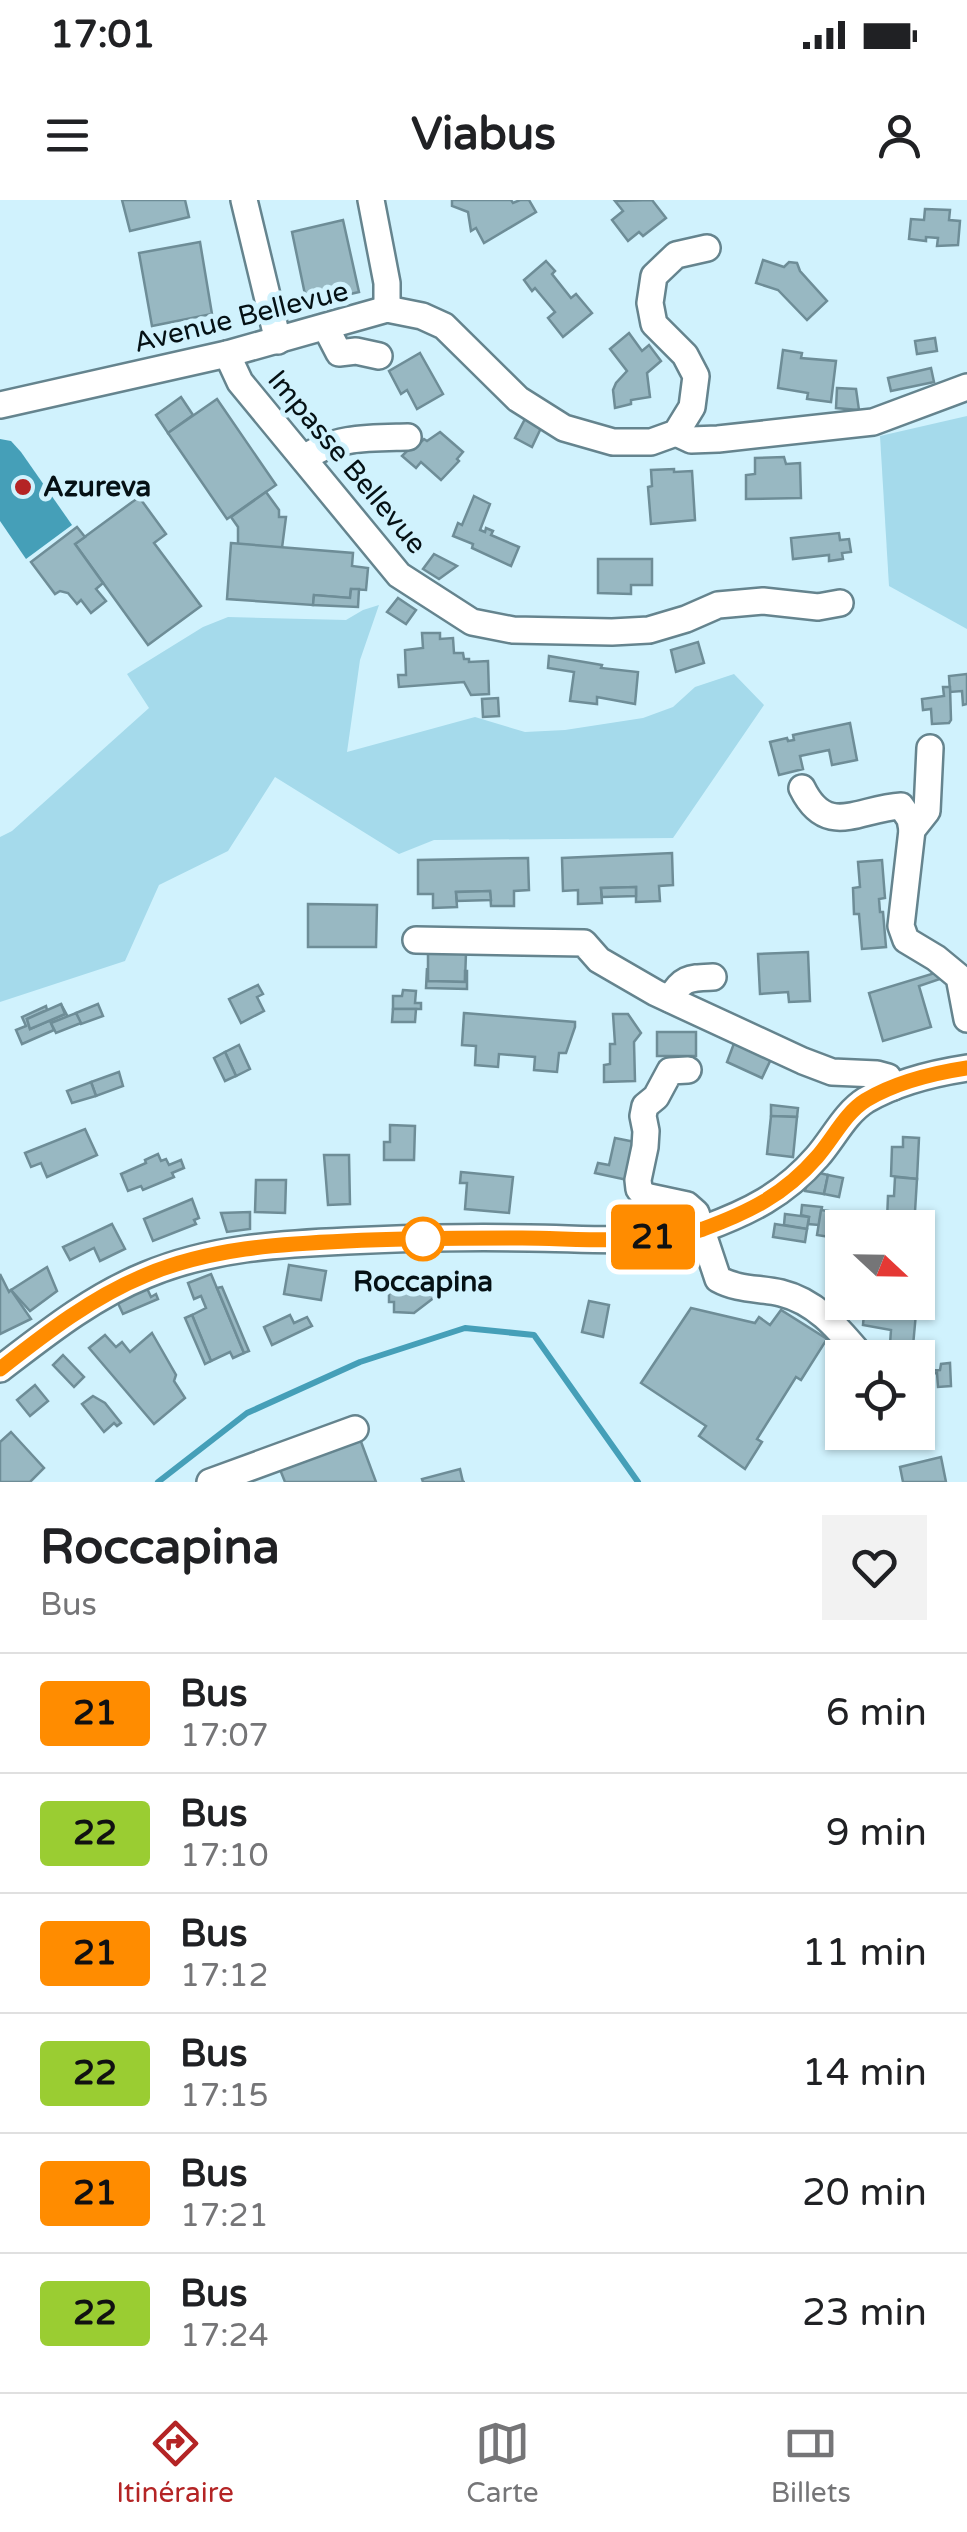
<!DOCTYPE html>
<html lang="fr">
<head>
<meta charset="utf-8">
<style>
  body { margin:0; font-family:"Varela Round",sans-serif; background:#f2f2f2; color:#202124; height:100vh; display:flex; flex-direction:column; font-size:38px; white-space:nowrap }
  * { box-sizing:border-box; margin:0 }
  p { font-size:32px; color:#757577 }
  .icon { flex:none; width:55px; height:55px; fill:none; stroke:currentColor; stroke-width:2; stroke-linecap:round; stroke-linejoin:round }
  .map { position:relative; height:1282px; overflow:hidden }
  .sheet { display:flex; flex-direction:column; background:#fff; flex:1 }
  .sheet>* { flex:none }
  .badge { padding:0 20px; border-radius:8px; font-size:35px; line-height:65px }
  .needle { width:65px; rotate:112deg }
  .buttons { position:absolute; left:825px; top:1010px; display:grid; gap:20px }
  .buttons a { display:grid; place-items:center; width:110px; height:110px; border-radius:0px; background:#fff; box-shadow:0 2px 8px #0004; font-size:50px }
  .map>.badge { position:absolute; translate:-50% -50%; box-shadow:0 0 0 5px #fff }
  .round { display:grid; place-items:center; flex:none; width:105px; height:105px; border-radius:0px; background:#f2f2f2 }
  .summary { display:flex; align-items:center; justify-content:space-between; height:170px; padding:0 40px }
  h1 { font-size:48px; font-weight:700; line-height:75px }
  ul { padding:0; list-style:none }
  li { display:flex; align-items:center; gap:30px; height:120px; padding:0 40px; border-top:2px solid #e0e0e0 }
  li div { flex:1 }
  li b { display:block; font-size:38px }
  li em { font-style:normal }
  li .badge { min-width:110px; font-weight:700; text-align:center }
  .status { display:flex; justify-content:space-between; align-items:center; height:70px; padding:0 50px; background:#fff; direction:ltr }
  .status svg { height:28px; fill:currentColor }
  header { display:flex; justify-content:space-between; align-items:center; height:130px; padding:0 40px; background:#fff; font-size:45px; font-weight:700 }
  .tab-bar { display:flex; justify-content:space-around; align-items:center; height:140px; border-top:2px solid #e0e0e0; background:#fff; font-size:28px; color:#757577 }
  .tab-bar a { display:grid; justify-items:center; gap:5px }
  .tab-bar .selected { color:#b42425 }
  .map>svg:first-child { display:block }
  .green { fill:#a5daeb }
  .water { fill:#459fb8 }
  .lines { fill:none; stroke-linecap:round; stroke-linejoin:round }
  .stream { stroke:#459fb8; stroke-width:6 }
  .building { fill:#98b8c2; stroke:#6e8d97; stroke-width:2.5 }
  .minor-casing { stroke:#65848e; stroke-width:30 }
  .minor { stroke:#fff; stroke-width:25 }
  .line-casing { stroke:#fff; stroke-width:22 }
  .line { stroke:#ff8c00; stroke-width:15 }
  .poi-dot { fill:#b42425; stroke:#d0f2fd; stroke-width:4 }
  .stop-dot { fill:#fff; stroke:#ff8c00; stroke-width:5 }
  .labels { text-anchor:middle; dominant-baseline:central; stroke-width:10; stroke-linejoin:round; paint-order:stroke }
  .street-label { font-size:28px; fill:#051115; stroke:#d0f2fd }
  .poi-label { font-size:28px; font-weight:bold; fill:#051115; stroke:#d0f2fd; text-anchor:start }
  .stop-label { font-size:28px; font-weight:bold; fill:#051115; stroke:#d0f2fd }
</style>
</head>
<body>
<div class="status"><b>17:01</b><svg viewBox="0 0 49 12"><path d="M0 12V9h3v3zM5 12V6h3v6zM10 12V3h3v9zM15 12V0h3v12zM26 1h20v11H26zM47 4h2v5h-2z"/></svg></div>
<header><svg class="icon" aria-label="menu" viewBox="0 0 24 24"><path d="M4 6h16M4 12h16M4 18h16"/></svg>Viabus<svg class="icon" aria-label="person" viewBox="0 0 24 24"><circle cx="12" cy="8" r="4"/><path d="M4 21q1-7 8-7t8 7"/></svg></header>
<div class="map">
<svg width="967" height="1282" viewBox="0 0 967 1282">
  <rect width="100%" height="100%" fill="#d0f2fd"/>
  <g class="green">
    <polygon points="967,216 967,429 889,386 880,236"/>
    <polygon points="379,405 360,460 347,552 475,517 525,532 565,530 643,518 673,507 695,487 734,474 764,505 673,638 434,640 399,654 275,577 228,651 159,685 125,761 0,802 0,637 12,631 149,508 127,474 203,427 228,417 346,420 363,410"/>
  </g>
  <polygon class="water" points="0,239 11,241 21,252 72,325 26,359 0,321"/>
  <g class="lines">
    <polyline class="stream" points="158,1282 247,1213 360,1162 465,1128 534,1135 638,1282"/>
  </g>
  <g class="building">
    <polygon points="122,0 185,0 189,17 130,31"/>
    <polygon points="452,0 511,0 513,3 520,0 529,0 536,12 484,43 476,28 471,31 468,12 452,6"/>
    <polygon points="652,0 666,18 643,36 639,32 628,41 612,20 623,11 615,1"/>
    <polygon points="925,9 950,10 949,20 960,21 958,45 937,46 938,38 926,37 926,41 909,39 911,19 924,20"/>
    <polygon points="343,20 359,92 307,104 292,32"/>
    <polygon points="200,42 212,114 152,126 139,53"/>
    <polygon points="763,60 784,67 789,62 797,63 800,71 827,101 807,120 778,90 756,83"/>
    <polygon points="546,61 555,71 552,74 571,98 576,94 592,113 563,137 548,118 555,112 535,88 532,91 524,80"/>
    <polygon points="629,133 642,151 649,145 661,161 647,173 650,197 631,200 631,204 615,208 613,190 616,183 627,171 610,149"/>
    <polygon points="935,138 937,151 917,154 915,141"/>
    <polygon points="783,150 802,153 801,158 836,161 831,202 807,199 808,193 778,188"/>
    <polygon points="420,153 443,194 417,209 407,190 401,194 389,171"/>
    <polygon points="931,168 934,182 891,191 888,178"/>
    <polygon points="837,188 856,189 859,210 836,208"/>
    <polygon points="181,197 193,215 168,233 156,215"/>
    <polygon points="217,199 276,285 227,319 168,233"/>
    <polygon points="525,219 541,228 532,247 515,238"/>
    <polygon points="440,232 463,252 457,259 459,261 441,280 421,262 416,268 402,256 411,247 414,249 424,239 427,241"/>
    <polygon points="784,257 786,264 800,263 801,298 746,299 746,275 755,274 755,258"/>
    <polygon points="674,269 674,272 692,271 695,320 651,324 648,287 652,286 651,270"/>
    <polygon points="266,292 279,310 279,317 286,317 282,348 238,344 238,327 231,317"/>
    <polygon points="474,296 490,304 480,330 485,332 486,328 493,331 491,335 519,347 511,366 472,348 473,344 453,336 458,323 462,325"/>
    <polygon points="139,297 166,334 154,343 201,406 148,445 75,344"/>
    <polygon points="77,327 85,337 75,344 103,383 96,389 106,401 91,413 81,400 77,404 68,393 60,391 55,394 31,362"/>
    <polygon points="839,333 840,340 849,339 851,352 842,353 843,359 829,361 829,355 793,359 791,338"/>
    <polygon points="231,343 353,353 352,366 368,368 366,390 351,389 350,398 314,395 313,405 227,399"/>
    <polygon points="434,354 457,366 439,379 423,369"/>
    <polygon points="598,359 652,359 652,385 631,385 631,394 598,393"/>
    <polygon points="351,389 359,389 358,407 313,405 314,395 350,398"/>
    <polygon points="398,398 416,410 406,424 387,412"/>
    <polygon points="422,433 440,433 440,439 453,438 454,453 463,453 464,459 469,459 469,462 488,461 489,494 471,495 464,482 399,487 398,475 406,475 405,450 423,448"/>
    <polygon points="698,442 704,463 676,472 671,450"/>
    <polygon points="549,456 602,465 601,468 638,472 635,504 597,497 597,504 570,501 574,472 548,468"/>
    <polygon points="967,474 967,504 963,505 962,491 950,492 949,476"/>
    <polygon points="943,487 950,487 951,520 949,523 932,524 931,509 923,510 922,499 944,496"/>
    <polygon points="498,498 499,516 483,517 482,499"/>
    <polygon points="850,523 857,560 832,565 829,550 800,556 803,569 779,575 770,542 787,538 788,541 794,540 793,535"/>
    <polygon points="672,653 673,685 659,686 660,701 636,702 636,687 601,688 602,703 578,704 578,690 563,691 562,658"/>
    <polygon points="528,658 529,690 514,691 514,706 491,706 490,691 456,692 457,707 433,708 433,694 418,694 418,660"/>
    <polygon points="882,660 885,698 879,699 880,712 883,712 886,747 862,749 859,714 854,714 853,688 860,687 858,662"/>
    <polygon points="636,687 636,696 602,697 601,688"/>
    <polygon points="490,691 491,700 457,701 456,692"/>
    <polygon points="308,704 377,705 376,747 308,747"/>
    <polygon points="428,751 466,752 465,782 428,781"/>
    <polygon points="808,752 810,801 789,802 788,792 760,794 758,754"/>
    <polygon points="427,768 428,781 465,782 465,771 467,771 467,789 426,788"/>
    <polygon points="938,772 940,779 919,786 931,827 883,841 869,793"/>
    <polygon points="258,785 263,794 257,797 264,811 241,823 229,799"/>
    <polygon points="403,790 416,791 415,803 421,803 421,809 393,809 393,796 402,796"/>
    <polygon points="61,804 68,817 51,823 54,830 22,844 16,830 26,826 22,817 46,806 47,810 27,819 30,829 65,814"/>
    <polygon points="61,804 65,814 30,829 27,819"/>
    <polygon points="98,804 103,816 81,824 76,813"/>
    <polygon points="393,809 416,809 415,822 392,822"/>
    <polygon points="76,813 81,823 56,833 51,823"/>
    <polygon points="464,813 575,822 575,827 566,853 559,853 557,872 534,870 535,857 499,854 498,867 475,865 476,846 462,845"/>
    <polygon points="613,814 628,814 641,833 634,842 635,881 604,882 604,865 610,864 610,844 615,844"/>
    <rect x="657" y="832" width="39" height="24"/>
    <polygon points="736,838 772,857 762,878 727,862"/>
    <polygon points="239,845 250,869 236,876 225,852"/>
    <polygon points="225,852 236,876 225,881 214,858"/>
    <polygon points="119,872 123,886 96,896 91,882"/>
    <polygon points="91,882 96,896 72,903 67,891"/>
    <polygon points="771,905 798,908 797,917 771,916"/>
    <polygon points="771,916 797,917 793,957 767,954"/>
    <polygon points="390,925 415,926 414,960 384,960 384,942 390,942"/>
    <polygon points="85,929 97,955 47,977 41,963 31,967 25,953"/>
    <polygon points="903,937 919,938 917,979 891,976 892,947 903,947"/>
    <polygon points="615,938 640,943 632,981 595,973 598,963 609,965"/>
    <polygon points="158,954 161,961 166,959 169,965 181,960 184,968 172,973 174,977 143,990 141,986 128,991 121,974 146,963 145,960"/>
    <polygon points="324,955 349,955 350,1004 328,1005"/>
    <polygon points="811,971 828,975 824,994 805,991"/>
    <polygon points="461,972 513,977 509,1013 465,1009 467,983 460,983"/>
    <polygon points="828,975 843,978 839,997 824,994"/>
    <polygon points="895,977 917,979 914,1028 900,1028 900,1021 887,1020 888,996 894,996"/>
    <polygon points="256,980 286,980 285,1013 255,1012"/>
    <polygon points="192,999 199,1018 194,1020 196,1024 153,1041 144,1019"/>
    <polygon points="802,1005 822,1007 819,1025 808,1024 809,1017 801,1015"/>
    <polygon points="821,1010 858,1015 856,1028 842,1028 842,1039 817,1035"/>
    <polygon points="250,1012 250,1029 227,1032 221,1013"/>
    <polygon points="785,1014 809,1017 807,1029 784,1025"/>
    <polygon points="112,1024 125,1049 100,1061 94,1048 70,1060 63,1047"/>
    <polygon points="775,1024 807,1029 805,1042 773,1037"/>
    <polygon points="289,1065 326,1071 321,1100 284,1094"/>
    <polygon points="47,1067 57,1091 30,1111 11,1090"/>
    <polygon points="0,1074 9,1092 11,1090 31,1119 0,1134"/>
    <polygon points="211,1074 244,1153 233,1158 230,1152 211,1161 192,1115 206,1108 201,1096 194,1099 188,1083"/>
    <polygon points="399,1082 441,1086 440,1093 414,1113 394,1112 394,1102 389,1102 389,1093 399,1093"/>
    <polygon points="145,1084 151,1097 156,1094 158,1099 123,1114 115,1097"/>
    <polygon points="222,1087 249,1151 244,1153 217,1088"/>
    <polygon points="589,1101 609,1105 603,1137 582,1132"/>
    <polygon points="865,1102 912,1102 911,1113 916,1113 913,1146 890,1144 891,1130 863,1125"/>
    <polygon points="691,1108 755,1123 759,1117 770,1125 781,1110 827,1139 801,1180 796,1177 757,1239 762,1242 745,1269 699,1236 706,1226 641,1183"/>
    <polygon points="192,1115 211,1161 205,1164 185,1118"/>
    <polygon points="290,1115 294,1123 307,1117 312,1126 272,1145 264,1127"/>
    <polygon points="152,1133 176,1175 174,1181 185,1198 154,1224 89,1148 105,1135 116,1147 122,1142 130,1152"/>
    <polygon points="63,1155 84,1177 74,1187 53,1165"/>
    <polygon points="950,1163 951,1186 938,1187 937,1173 928,1174 929,1188 918,1188 918,1177 925,1176 925,1171 940,1170 941,1164"/>
    <polygon points="35,1185 48,1201 30,1216 17,1200"/>
    <polygon points="93,1196 105,1203 121,1223 117,1226 114,1223 104,1232 82,1204"/>
    <polygon points="11,1232 44,1268 30,1282 0,1282 0,1242"/>
    <polygon points="360,1239 376,1282 285,1282 279,1267"/>
    <polygon points="941,1257 946,1282 903,1282 900,1267"/>
    <polygon points="460,1269 463,1282 465,1282 423,1282 422,1279"/>
  </g>
  <g class="lines">
    <defs>
      <g id="minor">
        <polyline points="244,0 278,141"/>
        <polyline points="371,0 387,83 387,109"/>
        <polyline points="326,128 339,153 356,151 379,156"/>
        <polyline points="227,154 240,182 399,375 472,422 513,430 612,432 649,430 686,419 718,405 763,401 818,407 840,403"/>
        <polyline points="0,205 227,154 387,109 422,116 444,126 518,199 564,228 613,242 651,242 676,233 692,207 696,176 685,155 654,124 650,103 654,76 676,55 707,48"/>
        <polyline points="676,233 691,240 718,239 873,222 967,187"/>
        <path d="M304,259c28,-23 70,-21 104,-22"/>
        <polyline points="930,548 927,611 912,630 901,726 906,740 936,758 959,777 967,819"/>
        <path d="M802,588c25,51 57,20 99,18l9,13 2,11"/>
        <polyline points="416,740 584,743 599,760 656,793 803,861 832,872 877,874 888,877 893,887"/>
        <path d="M670,799c12,-22 20,-21 43,-22"/>
        <path d="M688,870l-18,1 -14,26 -11,9 -2,10 3,15 -1,16 -7,33 1,9 6,7 42,9 9,8 22,66c20,11 41,9 63,14 37,9 59,38 82,65"/>
        <path d="M0,1169c47,-36 92,-72 146,-94 64,-27 133,-31 201,-34 61,-3 122,-4 182,-3 52,0 125,8 174,-9 46,-17 81,-34 114,-72 16,-18 28,-44 49,-57 29,-17 68,-27 101,-32"/>
        <polyline points="210,1282 355,1229"/>
      </g>
    </defs>
    <use href="#minor" class="minor-casing"/>
    <use href="#minor" class="minor"/>
  </g>
  <g class="lines">
    <defs>
      <path id="line" d="M0,1169c46,-36 92,-72 146,-94 64,-27 133,-31 201,-34 58,-3 116,-3 175,-3 54,0 129,8 181,-9 46,-17 81,-34 114,-72 16,-18 28,-44 49,-57 29,-17 68,-27 101,-32"/>
    </defs>
    <use href="#line" class="line-casing"/>
    <use href="#line" class="line"/>
  </g>
  <circle class="poi-dot" cx="23" cy="287" r="10"/>
  <circle class="stop-dot" cx="423" cy="1039" r="20"/>
  <g class="labels">
    <g class="street-label">
      <text transform="translate(241 117) rotate(-14)">Avenue Bellevue</text>
      <text transform="translate(347 262) rotate(50)">Impasse Bellevue</text>
    </g>
    <g class="poi-label">
      <text x="43" y="287">Azureva</text>
    </g>
    <g class="stop-label">
      <text x="423" y="1082">Roccapina</text>
    </g>
  </g>
</svg>
<div class="buttons">
<a><svg class="needle" viewBox="-14 -14 28 28"><path d="M0-13l5 13h-10z" fill="#e53935"/><path d="M0 13l5-13h-10z" fill="#757577"/></svg></a>
<a><svg class="icon" aria-label="locate" viewBox="0 0 24 24"><circle cx="12" cy="12" r="6"/><path d="M12 2v4M12 18v4M2 12h4M18 12h4"/></svg></a>
</div>
<b class="badge" style="left:653px;top:1037px;background:#ff8c00;color:#111">21</b>
</div>
<section class="sheet">
<div class="summary"><div><h1>Roccapina</h1><p>Bus</p></div><a class="round"><svg class="icon" aria-label="heart" viewBox="0 0 24 24"><path d="M12 20l-8-8c-3-5 5-10 8-4 3-6 11-1 8 4z"/></svg></a></div>
<ul>
<li><span class="badge" style="background:#ff8c00;color:#111">21</span><div><b>Bus</b><p>17:07</p></div><em>6 min</em></li>
<li><span class="badge" style="background:#9acd32;color:#111">22</span><div><b>Bus</b><p>17:10</p></div><em>9 min</em></li>
<li><span class="badge" style="background:#ff8c00;color:#111">21</span><div><b>Bus</b><p>17:12</p></div><em>11 min</em></li>
<li><span class="badge" style="background:#9acd32;color:#111">22</span><div><b>Bus</b><p>17:15</p></div><em>14 min</em></li>
<li><span class="badge" style="background:#ff8c00;color:#111">21</span><div><b>Bus</b><p>17:21</p></div><em>20 min</em></li>
<li><span class="badge" style="background:#9acd32;color:#111">22</span><div><b>Bus</b><p>17:24</p></div><em>23 min</em></li>
</ul>
</section>
<nav class="tab-bar">
<a class="selected"><svg class="icon" aria-label="directions" viewBox="0 0 24 24"><path d="M12 3l9 9-9 9-9-9zM9 14v-3h6M13 9l2 2-2 2"/></svg>Itinéraire</a>
<a><svg class="icon" aria-label="map" viewBox="0 0 24 24"><path d="M3 6l6-2 6 2 6-2v14l-6 2-6-2-6 2zM9 4v14M15 6v14"/></svg>Carte</a>
<a><svg class="icon" aria-label="tickets" viewBox="0 0 24 24"><path d="M3 7h18v10H3zM15 7v10"/></svg>Billets</a>
</nav>
</body>
</html>
